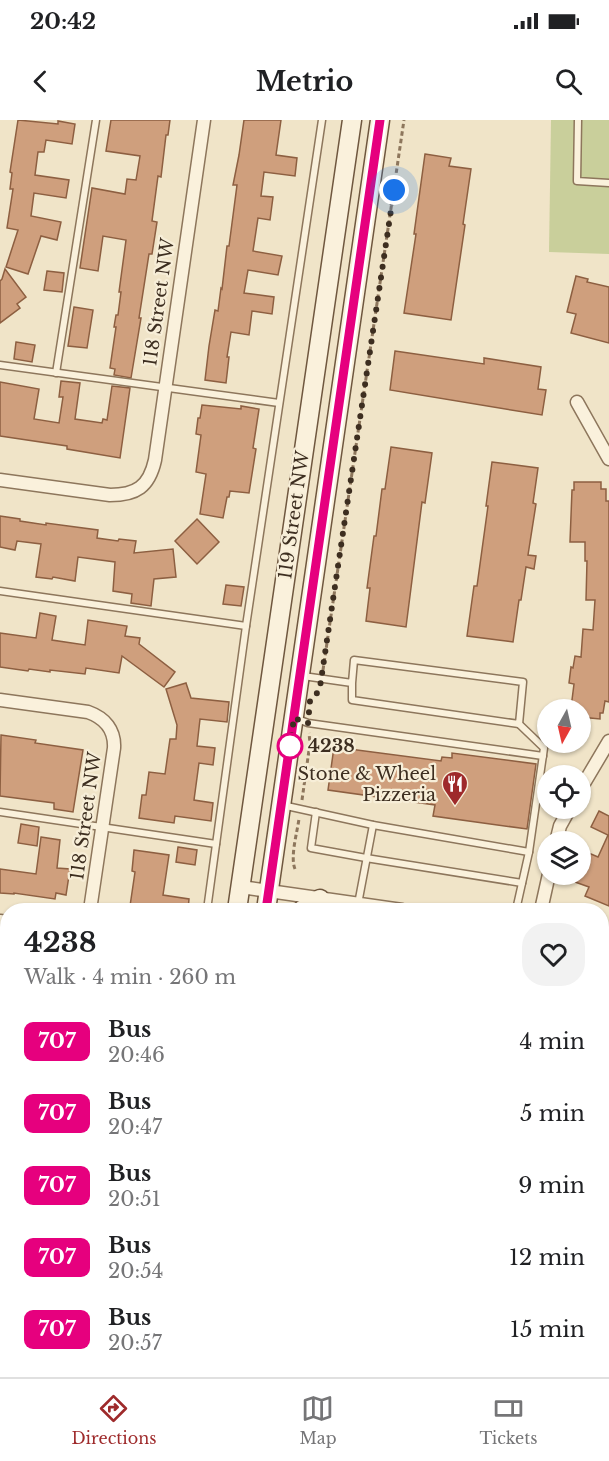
<!DOCTYPE html>
<html lang="en">
<head>
<meta charset="utf-8">
<style>
  body { margin:0; font-family:"Libre Baskerville",serif; background:#f2f2f2; color:#202124; height:100vh; display:flex; flex-direction:column; font-size:22px; white-space:nowrap }
  * { box-sizing:border-box; margin:0 }
  p { font-size:20px; color:#757577 }
  .icon { flex:none; width:33px; height:33px; fill:none; stroke:currentColor; stroke-width:2; stroke-linecap:round; stroke-linejoin:round }
  .map { position:relative; flex:1; overflow:hidden }
  .details { position:absolute; left:0px; top:783px; width:609px; height:474px; display:flex; flex-direction:column; background:#fff; border-radius:24px 24px 0 0; box-shadow:0 2px 4px #0004 }
  .details>* { flex:none }
  .badge { padding:0 12px; border-radius:9px; font-size:21px; line-height:39px }
  .needle { width:39px; rotate:188deg }
  .tools { position:absolute; left:537px; top:579px; display:grid; gap:12px }
  .tools a { display:grid; place-items:center; width:54px; height:54px; border-radius:50%; background:#fff; box-shadow:0 2px 4px #0004; font-size:30px }
  .you { position:absolute; width:30px; height:30px; margin:-15px; border:4px solid #fff; border-radius:50%; background:#1a73e8; box-shadow:0 0 0 9px #1a73e833 }
  .map>.badge { position:absolute; translate:-50% -50%; box-shadow:0 0 0 3px #fff }
  .round { display:grid; place-items:center; flex:none; width:63px; height:63px; border-radius:24px; background:#f2f2f2 }
  .summary { display:flex; align-items:center; justify-content:space-between; height:102px; padding:0 24px }
  h1 { font-size:28px; font-weight:800; line-height:45px }
  ul { padding:0; list-style:none }
  li { display:flex; align-items:center; gap:18px; height:72px; padding:0 24px }
  li div { flex:1 }
  li b { display:block; font-size:22px }
  li em { font-style:normal }
  li .badge { min-width:66px; font-weight:700; text-align:center }
  .status { display:flex; justify-content:space-between; align-items:center; height:42px; padding:0 30px; background:#fff; direction:ltr }
  .status svg { height:16px; fill:currentColor }
  header { display:flex; justify-content:space-between; align-items:center; height:78px; padding:0 24px; background:#fff; font-size:27px; font-weight:800 }
  .tabs { display:flex; justify-content:space-around; align-items:center; height:84px; border-top:2px solid #e0e0e0; background:#fff; font-size:16px; color:#757577 }
  .tabs a { display:grid; justify-items:center; gap:3px }
  .tabs .active { color:#9e2a2b }
  .map>svg:first-child { display:block }
  .green { fill:#c9cf9b }
  .building { fill:#cf9f7d; stroke:#8d5f41; stroke-width:1.5 }
  .lines { fill:none; stroke-linecap:round; stroke-linejoin:round }
  .service-casing { stroke:#8d765c; stroke-width:9 }
  .minor-casing { stroke:#8d765c; stroke-width:15 }
  .secondary-casing { stroke:#6f573f; stroke-width:21 }
  .path { stroke:#8d765c; stroke-width:3; stroke-dasharray:4.5 3; stroke-linecap:butt }
  .service { stroke:#faf1dc; stroke-width:6 }
  .minor { stroke:#faf1dc; stroke-width:12 }
  .secondary { stroke:#faf1dc; stroke-width:18 }
  .line-casing { stroke:#fff; stroke-width:14 }
  .line { stroke:#e6007e; stroke-width:9 }
  .walk { stroke:#3d2e20; stroke-width:6; stroke-dasharray:0 10.8 }
  .stop-dot { fill:#fff; stroke:#e6007e; stroke-width:3 }
  .labels { text-anchor:middle; dominant-baseline:central; stroke-width:4.5; stroke-linejoin:round; paint-order:stroke }
  .street-label { font-size:18px; fill:#3d2e20; stroke:#f7eed8 }
  .stop-label { font-size:18px; font-weight:bold; fill:#3d2e20; stroke:#f7eed8; text-anchor:start }
  .poi-label { font-size:18px; fill:#3d2e20; stroke:#f7eed8; text-anchor:end }
</style>
</head>
<body>
<div class="status"><b>20:42</b><svg viewBox="0 0 49 12"><path d="M0 12V9h3v3zM5 12V6h3v6zM10 12V3h3v9zM15 12V0h3v12zM26 1h20v11H26zM47 4h2v5h-2z"/></svg></div>
<header><svg class="icon" aria-label="back" viewBox="0 0 24 24"><path d="M15 5l-7 7 7 7"/></svg>Metrio<svg class="icon" aria-label="search" viewBox="0 0 24 24"><circle cx="10" cy="10" r="6"/><path d="M15 15l6 6"/></svg></header>
<div class="map">
<svg width="609" height="1257" viewBox="0 0 609 1257">
  <rect width="100%" height="100%" fill="#f0e4c8"/>
  <g class="green">
    <polygon points="551,0 609,0 609,134 549,132"/>
    <polygon points="602,1194 609,1195 609,1257 217,1257 218,1250 602,1250"/>
  </g>
  <g class="building">
    <polygon points="18,0 58,4 58,1 75,4 72,24 46,20 44,32 38,32 35,55 69,60 66,78 34,73 31,96 61,102 57,120 41,116 28,154 6,147 18,110 7,108 13,69 10,69 12,53 10,52"/>
    <polygon points="111,0 170,0 168,15 166,15 161,57 158,56 152,101 157,102 152,134 149,134 139,198 141,198 131,258 114,255 115,249 110,248 116,207 114,207 116,195 118,195 121,172 119,172 126,120 103,116 98,151 80,148 92,68 125,74 127,59 136,60 140,36 106,31"/>
    <polygon points="244,0 281,0 276,35 297,38 295,56 264,52 261,76 273,77 270,100 258,98 253,131 282,136 278,155 248,150 244,173 274,177 272,194 252,191 249,215 231,212 227,237 229,237 226,263 205,260 209,226 215,190 218,191 221,168 222,169 227,126 229,126 237,65 233,65 239,35"/>
    <polygon points="425,34 451,38 449,46 471,49 463,104 465,105 451,200 404,193 416,114 414,114"/>
    <polygon points="5,149 26,177 17,184 20,188 0,203 0,161 2,159"/>
    <polygon points="47,151 64,153 62,172 44,170"/>
    <polygon points="576,156 588,159 587,162 609,167 609,223 571,213 576,194 567,192"/>
    <polygon points="74,187 93,190 87,228 68,226"/>
    <polygon points="16,222 35,225 32,242 14,239"/>
    <polygon points="395,231 484,244 484,238 541,247 538,269 546,270 542,295 390,270"/>
    <polygon points="61,261 80,263 75,299 102,303 103,299 107,300 112,266 130,268 120,338 67,329 67,326 0,316 0,262 39,269 34,299 59,303 63,277 59,277"/>
    <polygon points="202,285 241,289 241,286 259,289 253,328 256,329 249,373 230,371 229,377 227,377 223,398 200,394 206,354 196,352 201,315 196,314 198,298 200,298"/>
    <polygon points="391,327 432,333 425,383 422,382 406,507 366,501 370,468 367,468 374,416 376,416 382,369 385,369"/>
    <polygon points="492,342 538,348 533,383 536,384 528,435 536,436 534,449 526,447 521,480 519,480 513,522 467,516 474,466 477,466 488,386 486,386"/>
    <polygon points="574,362 601,362 601,369 606,369 606,381 609,381 609,582 605,581 603,593 600,593 600,599 580,597 580,590 571,588 574,564 569,563 571,547 573,548 575,536 581,537 583,509 593,510 595,480 586,480 587,441 585,441 585,422 570,422 572,370 574,370"/>
    <polygon points="0,396 20,399 20,401 46,405 46,403 98,410 97,418 118,421 119,419 136,421 134,433 173,429 176,457 154,459 151,486 131,483 132,474 113,471 115,442 78,437 75,461 53,457 52,459 36,457 41,424 17,421 15,430 0,427"/>
    <polygon points="197,399 219,422 197,444 175,421"/>
    <polygon points="226,465 244,467 241,486 223,484"/>
    <polygon points="40,493 56,496 52,520 85,525 88,500 127,506 125,516 140,518 139,524 175,552 164,567 122,536 119,553 86,548 85,554 50,550 50,552 29,549 28,551 0,547 0,513 36,518"/>
    <polygon points="186,563 191,578 229,582 227,602 200,599 197,626 215,628 213,645 199,643 194,680 213,683 211,701 175,696 174,703 139,698 142,675 146,675 149,652 165,654 170,619 176,619 177,605 166,569"/>
    <polygon points="1,615 36,620 35,623 83,630 73,692 54,689 54,683 0,676"/>
    <polygon points="334,627 441,641 442,637 452,638 452,633 536,644 527,709 433,696 435,685 328,670"/>
    <polygon points="599,691 609,696 609,786 585,776 589,767 575,762 578,754 580,754 580,740 584,731 598,737 608,715 591,707"/>
    <polygon points="21,704 39,707 37,726 18,723"/>
    <polygon points="41,717 60,720 57,748 70,749 66,775 56,773 55,779 14,773 14,774 0,773 0,749 36,754"/>
    <polygon points="178,727 197,730 195,745 176,742"/>
    <polygon points="134,730 169,735 163,775 189,779 188,790 159,790 130,786 135,752 132,751"/>
  </g>
  <g class="lines">
    <defs>
      <g id="service">
        <polyline points="578,0 577,61 609,63"/>
        <polyline points="0,245 279,283"/>
        <polyline points="56,253 96,0"/>
        <polyline points="0,471 246,506"/>
        <polyline points="303,556 352,563 352,580 519,604 523,562 354,540 352,563"/>
        <polyline points="295,598 308,603 543,636"/>
        <polyline points="282,685 373,705 529,732"/>
        <polyline points="0,692 216,724"/>
        <polyline points="316,692 311,728 366,738 522,763"/>
        <polyline points="358,784 373,705"/>
        <polyline points="207,790 246,506 322,0"/>
        <polyline points="516,790 529,732 544,628 519,604"/>
        <polyline points="0,910 8,911"/>
        <polyline points="0,1132 8,1133"/>
        <polyline points="141,1257 142,1250"/>
      </g>
      <g id="minor">
        <polyline points="577,282 609,339"/>
        <path d="M0,360l110,15c26,0 39,-8 45,-35l49,-340"/>
        <path d="M0,580l88,12c17,6 27,18 26,36l-24,162"/>
        <polyline points="580,670 609,621"/>
        <polyline points="556,722 560,706 570,688"/>
        <polyline points="241,767 402,790"/>
        <polyline points="541,790 549,754"/>
        <polyline points="0,801 8,802"/>
        <polyline points="602,824 609,827"/>
        <polyline points="0,1025 8,1026"/>
        <polyline points="0,1237 8,1238"/>
        <polyline points="24,1250 26,1257"/>
      </g>
      <g id="secondary">
        <polyline points="237,790 352,0"/>
        <polyline points="266,790 380,0"/>
        <polyline points="302,790 320,779"/>
        <polyline points="169,1257 171,1250"/>
        <polyline points="197,1257 198,1250"/>
      </g>
    </defs>
    <use href="#service" class="service-casing"/>
    <use href="#minor" class="minor-casing"/>
    <use href="#secondary" class="secondary-casing"/>
    <g class="path">
      <polyline points="323,550 404,0"/>
      <polyline points="302,680 310,623 309,613"/>
      <path d="M295,749c-5,-12 2,-36 4,-50"/>
    </g>
    <use href="#service" class="service"/>
    <use href="#minor" class="minor"/>
    <use href="#secondary" class="secondary"/>
  </g>
  <g class="lines">
    <defs>
      <polyline id="line" points="266,790 380,0"/>
    </defs>
    <use href="#line" class="line-casing"/>
    <use href="#line" class="line"/>
    <polyline class="walk" points="290,626 294,598 308,603 310,581 316,575 320,567 394,70"/>
  </g>
  <defs>
    <symbol id="restaurant-pin" viewBox="-11 -11 22 30"><path d="M0 17L-7.5 6A9.5 9.5 0 1 1 7.5 6Z" fill="#9e2a2b" stroke="#f7eed8"/><path d="M-5-6h1v4h1v-4h1v4h1v-4h1v5L-1.5 .5V6h-2V.5L-5-1ZM5-6V6H3V1.5H1.5Q1.5-4 5-6Z" fill="#fff"/></symbol>
  </defs>
  <g fill-rule="evenodd">
    <use href="#restaurant-pin" x="440" y="649" width="30" height="40"/>
  </g>
  <circle class="stop-dot" cx="290" cy="626" r="12"/>
  <g class="labels">
    <g class="street-label">
      <text transform="translate(159 182) rotate(-82)">118 Street NW</text>
      <text transform="translate(294 395) rotate(-82)">119 Street NW</text>
      <text transform="translate(86 696) rotate(-82)">118 Street NW</text>
    </g>
    <g class="stop-label">
      <text x="308" y="626">4238</text>
    </g>
    <g class="poi-label">
      <text x="436" y="654">Stone &amp; Wheel<tspan x="436" dy="21">Pizzeria</tspan></text>
    </g>
  </g>
</svg>
<div class="tools">
<a><svg class="needle" viewBox="-14 -14 28 28"><path d="M0-13l5 13h-10z" fill="#e53935"/><path d="M0 13l5-13h-10z" fill="#757577"/></svg></a>
<a><svg class="icon" aria-label="locate" viewBox="0 0 24 24"><circle cx="12" cy="12" r="6"/><path d="M12 2v4M12 18v4M2 12h4M18 12h4"/></svg></a>
<a><svg class="icon" aria-label="layers" viewBox="0 0 24 24"><path d="M12 4l9 5-9 5-9-5zM3 14l9 5 9-5"/></svg></a>
</div>
<div class="you" style="left:394px;top:70px"></div>
<section class="details">
<div class="summary"><div><h1>4238</h1><p>Walk · 4 min · 260 m</p></div><a class="round"><svg class="icon" aria-label="heart" viewBox="0 0 24 24"><path d="M12 20l-8-8c-3-5 5-10 8-4 3-6 11-1 8 4z"/></svg></a></div>
<ul>
<li><span class="badge" style="background:#e6007e;color:#fff">707</span><div><b>Bus</b><p>20:46</p></div><em>4 min</em></li>
<li><span class="badge" style="background:#e6007e;color:#fff">707</span><div><b>Bus</b><p>20:47</p></div><em>5 min</em></li>
<li><span class="badge" style="background:#e6007e;color:#fff">707</span><div><b>Bus</b><p>20:51</p></div><em>9 min</em></li>
<li><span class="badge" style="background:#e6007e;color:#fff">707</span><div><b>Bus</b><p>20:54</p></div><em>12 min</em></li>
<li><span class="badge" style="background:#e6007e;color:#fff">707</span><div><b>Bus</b><p>20:57</p></div><em>15 min</em></li>
</ul>
</section>
</div>
<nav class="tabs">
<a class="active"><svg class="icon" aria-label="directions" viewBox="0 0 24 24"><path d="M12 3l9 9-9 9-9-9zM9 14v-3h6M13 9l2 2-2 2"/></svg>Directions</a>
<a><svg class="icon" aria-label="map" viewBox="0 0 24 24"><path d="M3 6l6-2 6 2 6-2v14l-6 2-6-2-6 2zM9 4v14M15 6v14"/></svg>Map</a>
<a><svg class="icon" aria-label="tickets" viewBox="0 0 24 24"><path d="M3 7h18v10H3zM15 7v10"/></svg>Tickets</a>
</nav>
</body>
</html>
